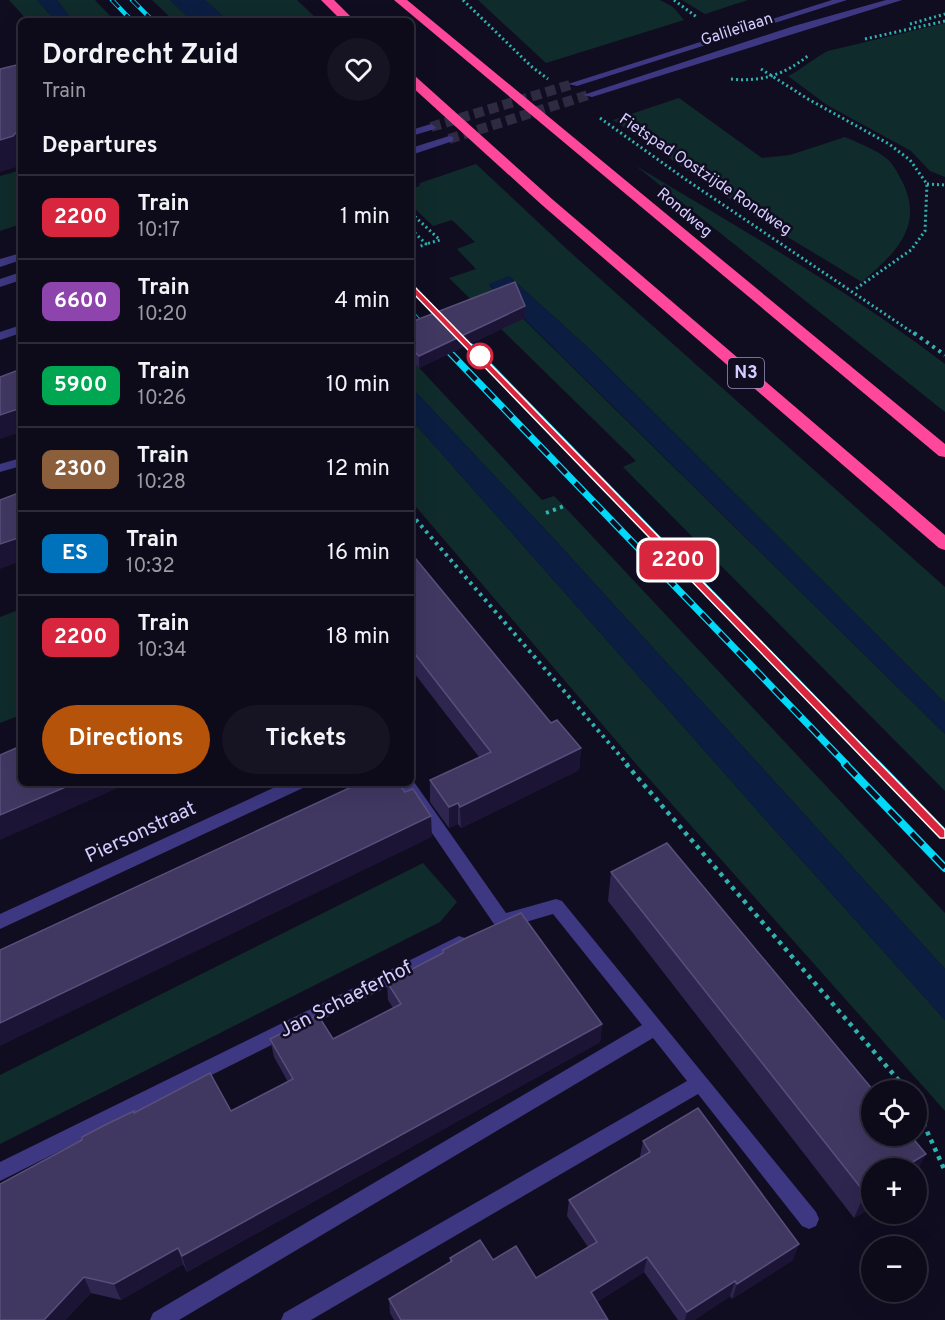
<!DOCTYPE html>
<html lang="en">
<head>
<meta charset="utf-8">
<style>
  body { margin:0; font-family:Overpass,sans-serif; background:#161322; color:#f1f3f6; height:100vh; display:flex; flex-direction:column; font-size:22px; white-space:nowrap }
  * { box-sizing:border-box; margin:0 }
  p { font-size:20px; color:#9a9aa2 }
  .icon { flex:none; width:33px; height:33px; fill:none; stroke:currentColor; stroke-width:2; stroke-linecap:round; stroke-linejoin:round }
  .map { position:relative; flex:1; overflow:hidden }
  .drawer { position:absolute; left:18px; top:18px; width:396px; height:768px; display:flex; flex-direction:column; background:#0d0a19; border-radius:9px; box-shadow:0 6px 24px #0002,0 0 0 2px #2d2b38 }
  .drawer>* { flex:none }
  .badge { padding:0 12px; border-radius:9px; font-size:21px; line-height:39px }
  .buttons { position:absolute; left:861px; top:1080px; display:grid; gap:12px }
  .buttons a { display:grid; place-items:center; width:66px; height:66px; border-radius:50%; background:#0d0a19; box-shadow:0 6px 24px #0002,0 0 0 2px #2d2b38; font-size:30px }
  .map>.badge { position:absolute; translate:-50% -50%; box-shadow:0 0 0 3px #fff }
  h2 { padding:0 24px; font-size:22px; line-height:54px }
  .round { display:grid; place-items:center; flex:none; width:63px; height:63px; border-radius:32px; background:#161322 }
  .summary { display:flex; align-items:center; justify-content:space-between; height:102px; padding:0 24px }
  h1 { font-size:28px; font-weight:700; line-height:45px }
  .cta { display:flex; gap:12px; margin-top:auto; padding:12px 24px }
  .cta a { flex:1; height:69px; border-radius:36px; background:#b45309; color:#fff; font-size:24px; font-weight:700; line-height:69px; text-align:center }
  .cta a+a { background:#161322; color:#f1f3f6 }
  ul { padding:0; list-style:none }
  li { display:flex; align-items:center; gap:18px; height:84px; padding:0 24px; border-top:2px solid #2d2b38 }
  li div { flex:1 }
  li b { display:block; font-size:22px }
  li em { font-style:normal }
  li .badge { min-width:66px; font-weight:700; text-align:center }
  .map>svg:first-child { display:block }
  .green { fill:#102b2b }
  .water { fill:#0b1e42 }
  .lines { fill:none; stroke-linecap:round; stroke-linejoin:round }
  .minor-tunnel { stroke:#2e2a42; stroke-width:10; stroke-dasharray:10 5; stroke-linecap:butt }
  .path-far2 { stroke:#2eb3af; stroke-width:3; stroke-dasharray:2 3; stroke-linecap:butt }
  .path-far1 { stroke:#2eb3af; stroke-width:4; stroke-dasharray:3 4.5; stroke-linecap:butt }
  .path { stroke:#2eb3af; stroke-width:4.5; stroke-dasharray:4 5; stroke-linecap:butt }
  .minor { fill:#3d3881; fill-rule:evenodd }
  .highway { fill:#ff489b; fill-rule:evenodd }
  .rail-far2-casing { stroke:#00d9f8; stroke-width:4.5 }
  .rail-far1-casing { stroke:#00d9f8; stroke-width:7 }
  .rail-casing { stroke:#00d9f8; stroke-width:8 }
  .rail-far2 { stroke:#110d21; stroke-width:3; stroke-dasharray:10; stroke-linecap:butt }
  .rail-far1 { stroke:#110d21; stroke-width:4.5; stroke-dasharray:13; stroke-linecap:butt }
  .rail { stroke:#110d21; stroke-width:5; stroke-dasharray:16; stroke-linecap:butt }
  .wall { fill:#2f264f }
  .shaded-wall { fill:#1c1435 }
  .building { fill:#413862; stroke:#584f7b; stroke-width:1.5 }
  .line { fill:#d7263d; stroke:#fff; stroke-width:1.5 }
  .stop-dot { fill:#fff; stroke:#d7263d; stroke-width:3 }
  .labels { text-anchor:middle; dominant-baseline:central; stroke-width:5; stroke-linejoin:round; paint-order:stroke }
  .far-street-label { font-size:16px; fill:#d5cdff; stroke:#110d21 }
  .shield { fill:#110d21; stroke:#9a93bc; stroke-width:1.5 }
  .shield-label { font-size:18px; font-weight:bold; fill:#d5cdff }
  .street-label { font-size:20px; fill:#d5cdff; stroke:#110d21 }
</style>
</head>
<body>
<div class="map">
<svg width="945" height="1320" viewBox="0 0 945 1320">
  <rect width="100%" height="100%" fill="#110d21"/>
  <g class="green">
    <polygon points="9,0 37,0 56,21 28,21"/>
    <polygon points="57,0 95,0 115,21 73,21"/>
    <polygon points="152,0 170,0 192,21 174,21"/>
    <polygon points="205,0 297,0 319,21 228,21"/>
    <polygon points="478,0 660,0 673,7 684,20 546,63"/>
    <polygon points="682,0 748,0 705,14"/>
    <path d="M945,23v154l-15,-6 -19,-20 -84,-46 -39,-29c15,-7 25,-18 40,-25z"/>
    <path d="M679,98l83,60 28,-3 55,-18c13,6 30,12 41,21 7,5 12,16 16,23 23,46 -7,72 -40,101l-91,-55 -158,-107z"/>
    <polygon points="476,164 570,252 945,587 945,703 595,354 509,276 489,285 945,734 945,791 623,467 636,461 449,278 476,269 457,249 475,242 452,220 433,226 411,205 411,189 419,186 420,183"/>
    <path d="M636,166c105,63 212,124 309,198v48z"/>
    <polygon points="21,170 21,224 0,231 0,176"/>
    <polygon points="411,359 542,500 554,496 562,504 945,913 945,969 556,541 411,387"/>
    <polygon points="411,419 780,836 945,1020 945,1111 637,765 411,501"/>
    <polygon points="21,609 21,715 0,723 0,617"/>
    <polygon points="423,863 457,902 440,922 0,1144 0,1075"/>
  </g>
  <g class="water">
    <polygon points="37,0 57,0 73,21 56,21"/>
    <polygon points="170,0 205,0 228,21 192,21"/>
    <polygon points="509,276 595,354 945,703 945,734 489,284"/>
    <polygon points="411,387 556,541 945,969 945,1020 780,836 411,419"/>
  </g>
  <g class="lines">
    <g class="minor-tunnel">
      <polyline points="431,127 573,84"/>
      <polyline points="449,139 588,95"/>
    </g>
    <g class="path-far2">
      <polyline points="463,0 532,67 548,79"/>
      <polyline points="674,0 698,18"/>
      <polyline points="910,24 945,14"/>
      <polyline points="865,39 945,21"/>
      <polyline points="761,69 808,99 889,144 910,160 927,184 925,231 911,250 854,290"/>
      <path d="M731,79c31,3 53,-4 78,-24"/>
      <polyline points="600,118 685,179 916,335"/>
      <polyline points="927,184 945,185"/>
      <polyline points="411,213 440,240 426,244"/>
      <polyline points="411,229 426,244 418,247"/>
    </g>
    <g class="path-far1">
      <polyline points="914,333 945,355"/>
      <polyline points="546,513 564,506"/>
      <polyline points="411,514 628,765"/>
    </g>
    <g class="path">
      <polyline points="626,764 907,1090"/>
      <polyline points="916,1107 945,1171"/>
    </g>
    <g class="minor">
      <polygon points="832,0 847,0 577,86 568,84"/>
      <polygon points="886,0 902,0 592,97 583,95 794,26"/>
      <polygon points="431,124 436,127 435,129 411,136 411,130"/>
      <polygon points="449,136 453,137 453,141 411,155 411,148"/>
      <polygon points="21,253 21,260 0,267 0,259"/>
      <polygon points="21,272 21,280 0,287 0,279"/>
      <polygon points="21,325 21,333 0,340 0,332"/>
      <polygon points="21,458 21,466 0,472 0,464"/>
      <polygon points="412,779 506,913 556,899 562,901 816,1212 819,1219 816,1226 809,1229 802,1226 698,1094 311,1320 281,1320 284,1313 687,1081 653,1038 179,1320 150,1320 153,1313 642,1025 553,914 502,929 496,927 398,783 411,783"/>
      <polygon points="284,783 307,783 305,787 0,929 0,914"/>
      <polygon points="459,936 465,938 468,943 465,948 0,1181 0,1162"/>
    </g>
    <g class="highway">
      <polygon points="321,0 334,0 355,21 342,21"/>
      <polygon points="394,0 407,0 945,444 945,457 939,456"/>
      <polygon points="411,75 415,76 552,199 945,535 945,550 939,548 542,205 411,86"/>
    </g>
    <defs>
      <g id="rail-far2">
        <polyline points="112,0 132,21"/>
        <polyline points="132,0 153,21"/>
        <polyline points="411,286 459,335"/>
        <polyline points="411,312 433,335"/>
      </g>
      <g id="rail-far1">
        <polyline points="431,333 847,765"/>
        <polyline points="457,333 878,765"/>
      </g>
      <g id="rail">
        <polyline points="845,764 945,868"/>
        <polyline points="877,764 945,834"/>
      </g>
    </defs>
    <use href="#rail-far2" class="rail-far2-casing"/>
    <use href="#rail-far1" class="rail-far1-casing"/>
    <use href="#rail" class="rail-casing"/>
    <use href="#rail-far2" class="rail-far2"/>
    <use href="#rail-far1" class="rail-far1"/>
    <use href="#rail" class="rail"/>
  </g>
  <g class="wall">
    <polygon points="525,306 525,318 419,368 411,359 411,322"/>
    <polygon points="411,553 551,723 581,748 579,770 461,828 458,824 449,828 430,802 430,780 479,757 411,669"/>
    <polygon points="611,872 873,1090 872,1207 854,1218 608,901"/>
    <polygon points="387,982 602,1024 600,1042 187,1272 183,1264 121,1300 91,1293 65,1320 0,1320 134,1113 231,1111 288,1082 274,1057 270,1039 333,1039 393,1008 388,1000"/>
    <polygon points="643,1141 793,1260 732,1299 730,1296 694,1320 678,1320 644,1272 597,1302 608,1320 394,1320 390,1313 389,1299 450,1262 450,1258 493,1260 536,1278 588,1247 567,1216 569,1200 640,1157"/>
  </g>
  <g class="shaded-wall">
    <polygon points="21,127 21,165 20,166 0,172 0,140"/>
    <polygon points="525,306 525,318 419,368 419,356"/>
    <polygon points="21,408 21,432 0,439 0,415"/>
    <polygon points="21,537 21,561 0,569 0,544"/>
    <polygon points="581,748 579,770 461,828 460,807"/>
    <polygon points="75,783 129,783 0,840 0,815"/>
    <polygon points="458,803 458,824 449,828 449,807"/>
    <polygon points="431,816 432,837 0,1046 0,1023"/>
    <polygon points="602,1024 600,1042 187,1272 182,1256"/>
    <polygon points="926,1154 916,1174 916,1168 903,1168"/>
    <polygon points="872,1188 872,1207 854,1218 865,1193"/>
    <polygon points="799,1244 793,1260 732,1299 737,1284"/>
    <polygon points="178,1248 183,1264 121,1300 114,1284"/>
    <polygon points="647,1257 644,1272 589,1307 591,1292"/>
    <polygon points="84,1277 91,1293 65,1320 44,1320"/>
    <polygon points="735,1281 730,1296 694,1320 685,1320 687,1312"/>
  </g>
  <g class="building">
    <polygon points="21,64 21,127 13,136 0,140 0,69"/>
    <polygon points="515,282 525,306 419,356 411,348 411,322"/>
    <polygon points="21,369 21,408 0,415 0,377"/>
    <polygon points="21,492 21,537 0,544 0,500"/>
    <polygon points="411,553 551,723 557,720 581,748 460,807 458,803 449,807 430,780 491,752 411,649"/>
    <polygon points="21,746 21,783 75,783 0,815 0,755"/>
    <polygon points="360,783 398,783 405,792 413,789 431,816 0,1023 0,950"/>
    <polygon points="667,843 873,1090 872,1090 872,1136 911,1136 926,1154 903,1168 872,1168 872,1188 865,1193 611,872"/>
    <polygon points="521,913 602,1024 182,1256 178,1248 114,1284 84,1277 44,1320 0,1320 0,1184 82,1140 82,1137 107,1124 134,1111 134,1113 210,1073 231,1111 293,1079 270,1039 318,1015 333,1039 401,1004 387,982 443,953 443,950 464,939"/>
    <polygon points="698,1108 799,1244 737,1284 735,1281 687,1312 647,1257 591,1292 608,1320 401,1320 389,1299 452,1261 450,1258 480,1240 493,1260 516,1246 536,1278 597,1242 569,1200 650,1152 643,1141"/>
  </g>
  <polygon class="line" points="411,283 945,830 945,838 940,838 408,288 408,284"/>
  <circle class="stop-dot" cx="480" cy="356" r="12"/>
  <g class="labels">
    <g class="far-street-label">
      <text transform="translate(737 30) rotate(-18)">Galileïlaan</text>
      <text transform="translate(705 175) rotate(34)">Fietspad Oostzijde Rondweg</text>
      <text transform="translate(684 213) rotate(40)">Rondweg</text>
    </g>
    <rect class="shield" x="728" y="358" width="36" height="30" rx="4.5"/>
    <g class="shield-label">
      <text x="746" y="373">N3</text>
    </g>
    <g class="street-label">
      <text transform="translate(141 833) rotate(-25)">Piersonstraat</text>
      <text transform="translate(346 1000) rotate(-27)">Jan Schaeferhof</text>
    </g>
  </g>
</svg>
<div class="buttons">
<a><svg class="icon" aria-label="locate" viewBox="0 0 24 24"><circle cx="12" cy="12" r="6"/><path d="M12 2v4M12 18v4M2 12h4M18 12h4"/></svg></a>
<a>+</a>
<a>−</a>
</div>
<b class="badge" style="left:678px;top:560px;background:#d7263d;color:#fff">2200</b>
<section class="drawer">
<div class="summary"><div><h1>Dordrecht Zuid</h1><p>Train</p></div><a class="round"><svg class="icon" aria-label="heart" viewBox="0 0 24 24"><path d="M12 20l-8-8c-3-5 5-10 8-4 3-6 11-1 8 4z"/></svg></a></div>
<h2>Departures</h2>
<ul>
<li><span class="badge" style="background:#d7263d;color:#fff">2200</span><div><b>Train</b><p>10:17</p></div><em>1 min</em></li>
<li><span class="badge" style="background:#8e44ad;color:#fff">6600</span><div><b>Train</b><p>10:20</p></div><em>4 min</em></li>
<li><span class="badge" style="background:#00a651;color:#fff">5900</span><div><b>Train</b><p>10:26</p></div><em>10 min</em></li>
<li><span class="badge" style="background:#8b5e3c;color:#fff">2300</span><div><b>Train</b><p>10:28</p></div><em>12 min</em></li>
<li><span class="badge" style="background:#0072bc;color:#fff">ES</span><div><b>Train</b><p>10:32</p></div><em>16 min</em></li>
<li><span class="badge" style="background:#d7263d;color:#fff">2200</span><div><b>Train</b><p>10:34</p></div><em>18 min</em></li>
</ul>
<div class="cta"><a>Directions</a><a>Tickets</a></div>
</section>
</div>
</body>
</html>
